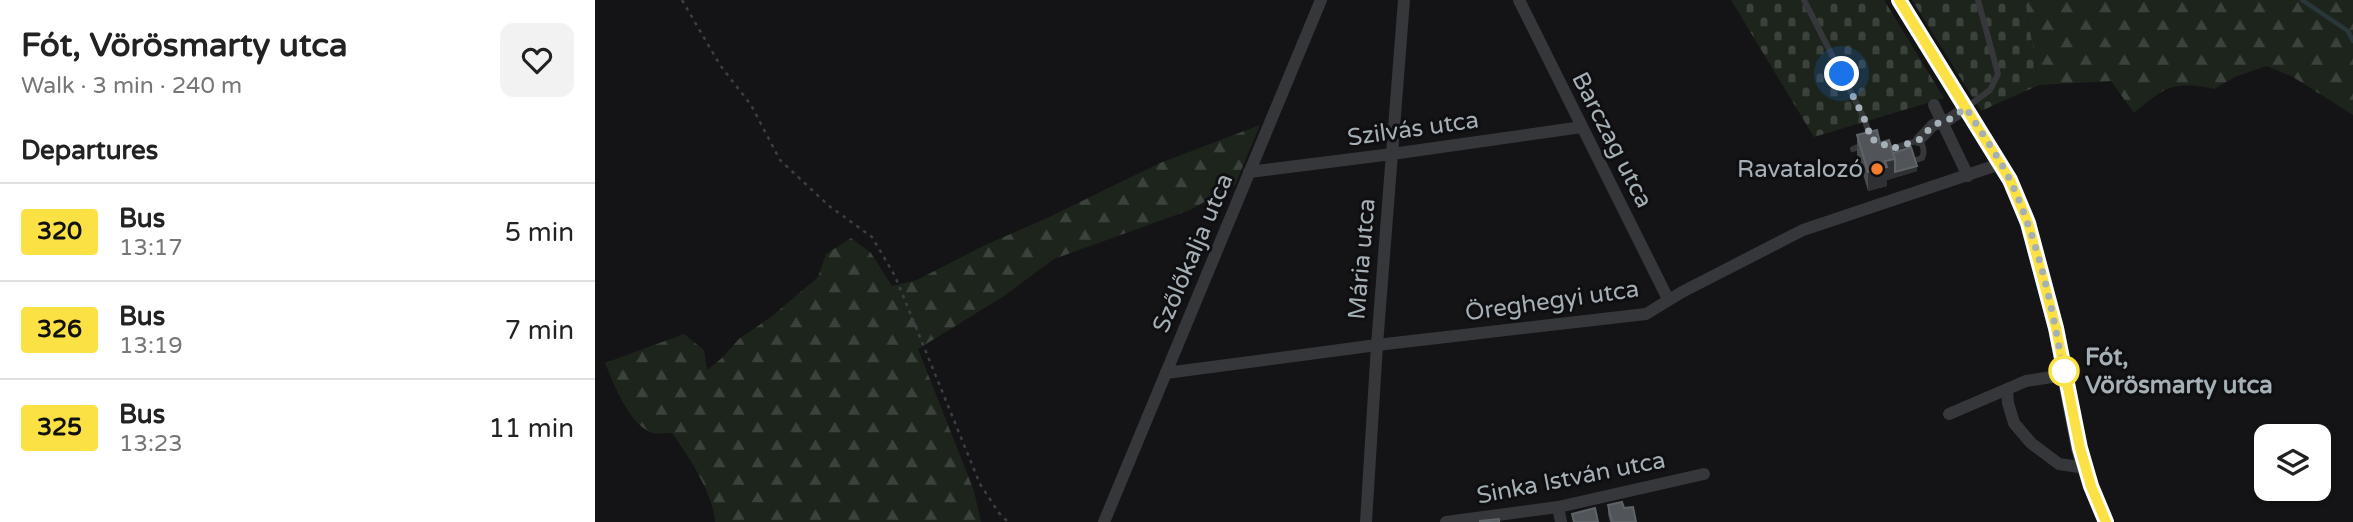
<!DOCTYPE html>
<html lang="en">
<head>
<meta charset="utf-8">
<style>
  body { margin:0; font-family:"Varela Round",sans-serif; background:#f2f2f2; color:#222; height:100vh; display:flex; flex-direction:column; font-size:26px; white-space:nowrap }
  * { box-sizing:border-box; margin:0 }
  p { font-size:23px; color:#767676 }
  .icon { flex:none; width:38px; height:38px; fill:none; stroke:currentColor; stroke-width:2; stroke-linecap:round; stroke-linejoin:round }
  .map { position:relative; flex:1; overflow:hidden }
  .side { display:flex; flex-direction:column; background:#fff; width:595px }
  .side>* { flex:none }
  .badge { padding:0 14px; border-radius:5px; font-size:24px; line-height:46px }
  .buttons { position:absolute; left:1659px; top:424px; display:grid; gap:14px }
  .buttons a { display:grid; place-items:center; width:77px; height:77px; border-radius:14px; background:#fff; box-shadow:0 2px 5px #0004; font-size:35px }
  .you { position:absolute; width:35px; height:35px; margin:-18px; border:5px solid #fff; border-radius:50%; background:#1a73e8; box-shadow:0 0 0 10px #1a73e833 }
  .map>.badge { position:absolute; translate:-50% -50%; box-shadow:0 0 0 4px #fff }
  h2 { padding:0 21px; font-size:26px; line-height:63px }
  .round { display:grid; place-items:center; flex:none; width:74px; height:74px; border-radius:14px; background:#f2f2f2 }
  .headline { display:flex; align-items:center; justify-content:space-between; height:119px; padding:0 21px }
  h1 { font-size:33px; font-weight:800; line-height:52px }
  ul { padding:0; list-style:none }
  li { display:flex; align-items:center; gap:21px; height:98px; padding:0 21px; border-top:2px solid #e0e0e0 }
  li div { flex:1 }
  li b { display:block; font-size:26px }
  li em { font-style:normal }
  li .badge { min-width:77px; font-weight:700; text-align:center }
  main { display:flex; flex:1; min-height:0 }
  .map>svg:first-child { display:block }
  .forest { fill:url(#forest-firs) }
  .cemetery { fill:url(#cemetery-stones) }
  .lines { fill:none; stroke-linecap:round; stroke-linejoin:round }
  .stream { stroke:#2a373a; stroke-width:4.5 }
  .path { stroke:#3b3f42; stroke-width:2.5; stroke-dasharray:3.5 5; stroke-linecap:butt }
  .lane { stroke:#35373b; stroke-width:6 }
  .street { stroke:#35373b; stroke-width:12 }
  .secondary { stroke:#43474b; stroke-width:16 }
  .wall { fill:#474b4e }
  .shaded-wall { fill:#2e3033 }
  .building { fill:#515559; stroke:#5e6368; stroke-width:2 }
  .line-casing { stroke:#fff; stroke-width:16 }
  .line { stroke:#fbe143; stroke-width:10 }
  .walk { stroke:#a5afb6; stroke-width:7; stroke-dasharray:0 12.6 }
  .poi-dot { fill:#f47c2e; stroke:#0f0f11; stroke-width:2.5 }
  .stop-dot { fill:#fff; stroke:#fbe143; stroke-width:3.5 }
  .labels { text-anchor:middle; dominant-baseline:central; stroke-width:6; stroke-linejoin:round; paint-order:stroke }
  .street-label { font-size:24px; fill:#a5afb6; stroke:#0f0f11 }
  .poi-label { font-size:24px; fill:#a5afb6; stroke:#0f0f11; text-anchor:end }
  .stop-label { font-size:24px; font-weight:bold; fill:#a5afb6; stroke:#0f0f11; text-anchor:start }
</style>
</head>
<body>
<main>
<section class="side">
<div class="headline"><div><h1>Fót, Vörösmarty utca</h1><p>Walk · 3 min · 240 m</p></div><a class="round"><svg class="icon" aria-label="heart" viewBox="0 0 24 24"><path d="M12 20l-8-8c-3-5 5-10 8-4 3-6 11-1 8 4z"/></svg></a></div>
<h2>Departures</h2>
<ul>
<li><span class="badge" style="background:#fbe143;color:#111">320</span><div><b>Bus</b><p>13:17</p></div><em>5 min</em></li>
<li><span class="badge" style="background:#fbe143;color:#111">326</span><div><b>Bus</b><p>13:19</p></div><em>7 min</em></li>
<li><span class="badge" style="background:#fbe143;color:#111">325</span><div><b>Bus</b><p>13:23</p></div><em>11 min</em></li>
</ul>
</section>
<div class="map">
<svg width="1758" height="522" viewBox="0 0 1758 522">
  <defs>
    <pattern id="forest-firs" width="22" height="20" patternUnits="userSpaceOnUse" patternTransform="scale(1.75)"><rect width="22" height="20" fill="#1d241c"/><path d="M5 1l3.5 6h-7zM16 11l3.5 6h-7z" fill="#3b413b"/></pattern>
    <pattern id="cemetery-stones" width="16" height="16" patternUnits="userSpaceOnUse" patternTransform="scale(1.75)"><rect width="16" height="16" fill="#1d241c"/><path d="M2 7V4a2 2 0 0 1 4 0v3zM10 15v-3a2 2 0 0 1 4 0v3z" fill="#3b413b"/></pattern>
  </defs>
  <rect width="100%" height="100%" fill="#141416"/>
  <g class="forest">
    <path d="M1430,0h328v115l-60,-38 -26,-11 -30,10 -23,13c-41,-9 -49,-2 -80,24l-23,-32 -72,4z"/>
    <path d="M665,125l-25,60 -45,25 -136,49 -50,37 -86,53 56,142 7,31h-266c-1,-27 -27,-67 -43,-89 -7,0 -16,2 -22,-1 -22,-10 -36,-48 -45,-69l79,-29 20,16 3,20 15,-12 17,-19 32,-22 47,-40 8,-23 25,-16 20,15 21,33 25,-6 66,-34 64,-28 113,-55z"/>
  </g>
  <g class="cemetery">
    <polygon points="1136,0 1289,0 1349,98 1219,137"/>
    <polygon points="1317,0 1430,0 1444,85 1386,111"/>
  </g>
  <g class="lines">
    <polyline class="stream" points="1707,0 1753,31 1758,41"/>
    <polyline class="path" points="87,0 125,65 156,105 185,160 233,205 277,237 300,276 385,484 404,513 413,522"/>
    <g class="lane">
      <polyline points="1209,0 1269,118 1276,139"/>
      <polyline points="1372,107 1395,90 1403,74 1383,0"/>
      <path d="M1292,146l4,3 28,-9c5,6 6,11 3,18l-6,2"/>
      <polyline points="1258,149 1270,144"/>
    </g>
    <g class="street">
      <polyline points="924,0 1073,299"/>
      <polyline points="1339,105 1373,176"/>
      <polyline points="1324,140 1338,125 1353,120 1371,108"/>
      <polyline points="654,172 797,154 987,127"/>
      <polyline points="571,373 782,345 1051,314 1087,292 1208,230 1405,164"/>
      <polyline points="1412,390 1413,403 1419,423 1436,443 1464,464 1491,468"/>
      <polyline points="1354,414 1431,381 1469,375"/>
      <polyline points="963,507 966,522"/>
      <polyline points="509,522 726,0"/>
      <polyline points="771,522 782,345 809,0"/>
      <polyline points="851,522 963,507 1109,474"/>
    </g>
    <polyline class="secondary" points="1304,0 1415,180 1433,223 1461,328 1484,448 1496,486 1511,522"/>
  </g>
  <g class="wall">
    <polygon points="1262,135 1285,143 1322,171 1292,180 1292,186 1273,191 1262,154"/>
    <polygon points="1013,505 1029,508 1041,522 1015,522 1013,514"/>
  </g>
  <polygon class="shaded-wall" points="1300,159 1322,166 1322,171 1292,180 1292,186 1273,191 1273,172 1290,161"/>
  <g class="building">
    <polygon points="1282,130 1285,143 1294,140 1300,159 1290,161 1292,167 1273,172 1262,135"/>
    <polygon points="1316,147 1322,166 1300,172 1300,159 1298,153"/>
    <polygon points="1027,502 1029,508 1038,507 1041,522 1017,522 1013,505"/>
    <polygon points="1000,508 1003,522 979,522 977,514"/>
    <polygon points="904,519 904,522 885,522 885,521"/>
  </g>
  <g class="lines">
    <defs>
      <polyline id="line" points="1304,0 1415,180 1433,223 1461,328 1485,448 1496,486 1511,522"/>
    </defs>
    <use href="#line" class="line-casing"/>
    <use href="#line" class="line"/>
    <path class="walk" d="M1247,74l22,44 8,23 4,-2 15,10 28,-9 14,-15 15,-5 18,-12c15,24 33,49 45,74 28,61 42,128 53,193v-4"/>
  </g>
  <circle class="poi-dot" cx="1282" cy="169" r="7"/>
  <circle class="stop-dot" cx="1469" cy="371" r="14"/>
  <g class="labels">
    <g class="street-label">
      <text transform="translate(818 129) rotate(-8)">Szilvás utca</text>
      <text transform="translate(1017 140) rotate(63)">Barczag utca</text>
      <text transform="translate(598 253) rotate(-67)">Szőlőkalja utca</text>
      <text transform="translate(767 259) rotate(-85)">Mária utca</text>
      <text transform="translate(957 301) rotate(-8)">Öreghegyi utca</text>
      <text transform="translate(976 478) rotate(-11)">Sinka István utca</text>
    </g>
    <g class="poi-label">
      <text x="1268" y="169">Ravatalozó</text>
    </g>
    <g class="stop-label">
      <text x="1490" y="357">Fót,<tspan x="1490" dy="28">Vörösmarty utca</tspan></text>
    </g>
  </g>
</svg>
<div class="buttons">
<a><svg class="icon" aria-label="layers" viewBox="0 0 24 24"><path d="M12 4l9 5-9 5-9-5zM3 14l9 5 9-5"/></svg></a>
</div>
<div class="you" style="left:1247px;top:74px"></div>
</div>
</main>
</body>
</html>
